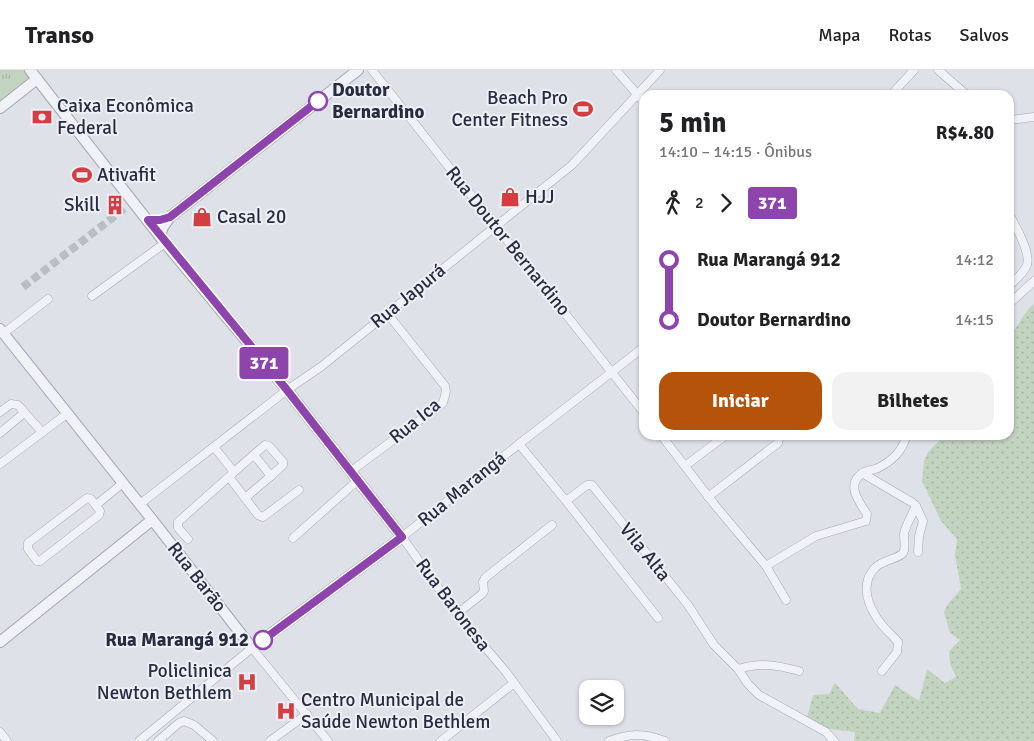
<!DOCTYPE html>
<html lang="pt">
<head>
<meta charset="utf-8">
<style>
  body { margin:0; font-family:Signika,sans-serif; background:#f2f2f2; color:#202124; height:100vh; display:flex; flex-direction:column; font-size:19px; white-space:nowrap }
  * { box-sizing:border-box; margin:0 }
  p { font-size:16px; color:#757577 }
  .icon { flex:none; width:28px; height:28px; fill:none; stroke:currentColor; stroke-width:2; stroke-linecap:round; stroke-linejoin:round }
  .map { position:relative; flex:1; overflow:hidden }
  .panel { position:absolute; left:639px; top:20px; width:375px; height:350px; display:flex; flex-direction:column; background:#fff; border-radius:15px; box-shadow:0 1px 4px #0004 }
  .panel>* { flex:none }
  .badge { padding:0 10px; border-radius:4px; font-size:18px; line-height:32px }
  .tools { position:absolute; left:579px; top:610px; display:grid; gap:10px }
  .tools a { display:grid; place-items:center; width:45px; height:45px; border-radius:10px; background:#fff; box-shadow:0 1px 4px #0004; font-size:25px }
  .map>.badge { position:absolute; translate:-50% -50%; box-shadow:0 0 0 2px #fff }
  .legs { display:flex; align-items:center; gap:8px; height:55px; padding:0 20px; font-size:16px }
  .legs p { margin-inline-start:auto }
  .summary { display:flex; align-items:center; justify-content:space-between; height:85px; padding:0 20px }
  h1 { font-size:28px; font-weight:800; line-height:38px }
  .action { display:flex; gap:10px; margin-top:auto; padding:10px 20px }
  .action a { flex:1; height:58px; border-radius:15px; background:#b45309; color:#fff; font-size:20px; font-weight:800; line-height:58px; text-align:center }
  .action a+a { background:#f2f2f2; color:#202124 }
  ul { padding:0 20px; list-style:none }
  li { display:flex; align-items:center; gap:18px; height:60px; font-size:19px }
  li i { display:grid; place-items:center; width:8px; height:100%; margin:0 6px; background:currentColor }
  li i::after { content:''; width:12px; height:12px; margin:-6px; border:4px solid; border-radius:50%; background:#fff }
  li p { margin-inline-start:auto }
  li:first-child i { background:linear-gradient(#0000 50%,currentColor 0) }
  li:last-child i { background:linear-gradient(currentColor 50%,#0000 0) }
  header { display:flex; align-items:center; gap:30px; box-sizing:border-box; height:70px; padding:0 25px; background:#fff; border-bottom:1px solid #e0e0e0 }
  header strong { font-size:24px }
  nav { display:flex; gap:28px; margin-inline-start:auto; font-size:18px }
  .map>svg:first-child { display:block }
  .grass { fill:url(#grass-dots) }
  .park { fill:url(#park-tufts) }
  .lines { fill:none; stroke-linecap:round; stroke-linejoin:round }
  .minor-tunnel { stroke:#b9bdc6; stroke-width:8; stroke-dasharray:8 4; stroke-linecap:butt }
  .minor-casing { stroke:#a3a7b2; stroke-width:9 }
  .tertiary-casing { stroke:#a3a7b2; stroke-width:12 }
  .minor { stroke:#f1f2f7; stroke-width:8 }
  .tertiary { stroke:#f1f2f7; stroke-width:10 }
  .line-1-casing { stroke:#fff; stroke-width:11 }
  .line-1 { stroke:#8e44ad; stroke-width:8 }
  .stop-1-dot { fill:#fff; stroke:#8e44ad; stroke-width:2.5 }
  .labels { text-anchor:middle; dominant-baseline:central; stroke-width:4; stroke-linejoin:round; paint-order:stroke }
  .stop-label { font-size:19px; font-weight:bold; fill:#272d40; stroke:#eef0f6; text-anchor:start }
  .poi-label { font-size:19px; fill:#272d40; stroke:#eef0f6; text-anchor:start }
  .street-label { font-size:19px; fill:#272d40; stroke:#eef0f6 }
</style>
</head>
<body>
<header>
<strong>Transo</strong>
<nav><a>Mapa</a><a>Rotas</a><a>Salvos</a></nav>
</header>
<div class="map">
<svg width="1034" height="671" viewBox="0 0 1034 671">
  <defs>
    <pattern id="grass-dots" width="8" height="8" patternUnits="userSpaceOnUse" patternTransform="scale(1.25)"><rect width="8" height="8" fill="#c2d3bf"/><path d="M2 2h.1M6 6h.1" fill="none" stroke="#a7b5a5" stroke-width="1.8" stroke-linecap="round"/></pattern>
    <pattern id="park-tufts" width="24" height="20" patternUnits="userSpaceOnUse" patternTransform="scale(1.25)"><rect width="24" height="20" fill="#c2d3bf"/><path d="M3 7l-1-3M5 7V3M7 7l1-3M15 17l-1-3M17 17v-4M19 17l1-3" fill="none" stroke="#a7b5a5"/></pattern>
  </defs>
  <rect width="100%" height="100%" fill="#dee1e8"/>
  <path class="grass" d="M1034,234v437h-180l1,-9 -25,-3 -23,-12 6,-22 16,-1 6,-11 23,26 22,4 15,-28 24,16 8,-32 18,14 11,-6 -6,-13 -1,-13 11,-11 -10,-7 -6,-21 4,-8 13,-15 -6,-33 2,-17 -16,-18 -19,-40 2,-20 4,-9 13,-13 15,-4h53v-100c11,-8 14,-24 25,-31z"/>
  <polygon class="park" points="0,0 25,0 33,9 0,33"/>
  <g class="lines">
    <polyline class="minor-tunnel" points="23,217 125,138"/>
    <defs>
      <g id="minor">
        <polyline points="372,0 644,343"/>
        <polyline points="616,0 644,32"/>
        <polyline points="938,0 967,25"/>
        <polyline points="891,25 914,0"/>
        <polyline points="1009,50 1034,47"/>
        <path d="M1009,144c6,11 22,38 18,51 -3,8 -12,15 -18,21"/>
        <polyline points="92,226 165,173"/>
        <polyline points="1009,234 1034,211"/>
        <polyline points="4,263 48,229"/>
        <polyline points="0,342 11,334 18,335 42,362"/>
        <polyline points="0,363 24,343"/>
        <polyline points="661,365 714,434 766,496 786,530"/>
        <polyline points="519,374 566,431 658,548"/>
        <polyline points="214,377 234,402 265,375 269,376 283,392 283,395 271,406 254,385"/>
        <polyline points="0,394 68,343"/>
        <polyline points="685,396 726,365"/>
        <polyline points="350,402 443,333 446,321 445,316 387,243"/>
        <path d="M862,403l51,30 3,3c-4,9 -10,18 -12,28 0,6 2,14 -1,19 -5,6 -20,7 -27,14 -18,17 -7,42 6,58 5,6 11,11 16,17l-1,10 -15,19"/>
        <polyline points="229,407 258,445 263,447 299,420"/>
        <polyline points="708,427 778,373 780,365"/>
        <polygon points="87,428 91,429 100,441 99,445 40,491 37,491 28,479 28,473"/>
        <polyline points="245,428 271,406"/>
        <polyline points="566,431 587,415 592,415 688,535 714,575 738,599 748,614 759,625 826,662 834,671"/>
        <polyline points="140,434 287,320 322,296 572,95 660,0"/>
        <polyline points="96,435 123,413"/>
        <polyline points="916,436 923,451 919,466 918,482"/>
        <polyline points="293,468 357,411"/>
        <polyline points="188,469 178,458 178,452 232,404"/>
        <path d="M766,496l50,-30 50,-15 1,-7c-8,-12 -22,-30 -4,-41 4,-3 10,-3 15,-5 14,-7 24,-16 28,-31"/>
        <polyline points="457,544 482,524 484,521 483,512 485,508 552,455"/>
        <path d="M738,599c22,-7 39,-4 61,2"/>
        <polyline points="0,662 7,671"/>
        <polyline points="139,671 252,578 328,671"/>
        <polyline points="158,671 179,653 184,651 194,655 213,671"/>
        <polyline points="270,671 307,644"/>
        <polyline points="441,671 514,613"/>
        <polyline points="557,671 506,602 457,544 402,467 519,374 644,277"/>
        <path d="M609,671c22,-8 34,-8 56,0"/>
      </g>
      <g id="tertiary">
        <polyline points="0,38 37,9"/>
        <polyline points="160,166 163,157 170,147 358,0"/>
        <polyline points="0,259 158,457 252,578 402,467 287,320 165,173 30,0"/>
        <polyline points="0,572 152,450"/>
      </g>
    </defs>
    <use href="#minor" class="minor-casing"/>
    <use href="#tertiary" class="tertiary-casing"/>
    <use href="#minor" class="minor"/>
    <use href="#tertiary" class="tertiary"/>
  </g>
  <g class="lines">
    <defs>
      <polyline id="line-1" points="263,570 402,467 287,320 148,150 160,150 170,147 318,31"/>
    </defs>
    <use href="#line-1" class="line-1-casing"/>
    <use href="#line-1" class="line-1"/>
  </g>
  <defs>
    <symbol id="stadium-bare" viewBox="-9 -9 18 18"><path d="M0-5a6.5 5 0 1 0 0 10a6.5 5 0 1 0 0-10ZM-3.5-1.8h7v3.6h-7Z" fill="#d33e42" stroke="#eef0f6" stroke-width="2.5" paint-order="stroke"/></symbol>
    <symbol id="bank-bare" viewBox="-9 -9 18 18"><path d="M-6-4H6V4H-6ZM0-2.3a2.3 2.3 0 1 0 0 4.6a2.3 2.3 0 1 0 0-4.6Z" fill="#d33e42" stroke="#eef0f6" stroke-width="2.5" paint-order="stroke"/></symbol>
    <symbol id="shop-bare" viewBox="-9 -9 18 18"><path d="M-5-2.5h2.3a2.7 3.5 0 0 1 5.4 0H5L5.5 6h-11ZM-1.5-2.5h3a1.5 2.3 0 0 0-3 0Z" fill="#d33e42" stroke="#eef0f6" stroke-width="2.5" paint-order="stroke"/></symbol>
    <symbol id="building-bare" viewBox="-9 -9 18 18"><path d="M-4-6H4V6H1V3H-1V6H-4ZM-2.5-4.3h1.7v1.8h-1.7ZM.8-4.3h1.7v1.8H.8ZM-2.5-1h1.7V.8h-1.7ZM.8-1h1.7V.8H.8Z" fill="#d33e42" stroke="#eef0f6" stroke-width="2.5" paint-order="stroke"/></symbol>
    <symbol id="hospital-bare" viewBox="-9 -9 18 18"><path d="M-5-5h3v3.5h4V-5h3V5h-3V1.5h-4V5h-3Z" fill="#d33e42" stroke="#eef0f6" stroke-width="2.5" paint-order="stroke"/></symbol>
  </defs>
  <g fill-rule="evenodd">
    <use href="#stadium-bare" x="569" y="25" width="28" height="28"/>
    <use href="#bank-bare" x="28" y="33" width="28" height="28"/>
    <use href="#stadium-bare" x="68" y="91" width="28" height="28"/>
    <use href="#shop-bare" x="496" y="113" width="28" height="28"/>
    <use href="#building-bare" x="101" y="121" width="28" height="28"/>
    <use href="#shop-bare" x="188" y="133" width="28" height="28"/>
    <use href="#hospital-bare" x="233" y="598" width="28" height="28"/>
    <use href="#hospital-bare" x="272" y="627" width="28" height="28"/>
  </g>
  <g class="stop-1-dot">
    <circle cx="318" cy="31" r="9"/>
    <circle cx="263" cy="570" r="9"/>
  </g>
  <g class="labels">
    <g class="stop-label">
      <text x="332" y="20">Doutor<tspan x="332" dy="22">Bernardino</tspan></text>
      <text x="249" y="570" text-anchor="end">Rua Marangá 912</text>
    </g>
    <g class="poi-label">
      <text x="568" y="28" text-anchor="end">Beach Pro<tspan x="568" dy="22">Center Fitness</tspan></text>
      <text x="57" y="36">Caixa Econômica<tspan x="57" dy="22">Federal</tspan></text>
      <text x="97" y="105">Ativafit</text>
      <text x="525" y="127">HJJ</text>
      <text x="100" y="135" text-anchor="end">Skill</text>
      <text x="217" y="147">Casal 20</text>
      <text x="232" y="601" text-anchor="end">Policlinica<tspan x="232" dy="22">Newton Bethlem</tspan></text>
      <text x="301" y="630">Centro Municipal de<tspan x="301" dy="22">Saúde Newton Bethlem</tspan></text>
    </g>
    <g class="street-label">
      <text transform="translate(508 171) rotate(51)">Rua Doutor Bernardino</text>
      <text transform="translate(408 226) rotate(-39)">Rua Japurá</text>
      <text transform="translate(415 351) rotate(-39)">Rua Ica</text>
      <text transform="translate(462 419) rotate(-39)">Rua Marangá</text>
      <text transform="translate(645 482) rotate(51)">Vila Alta</text>
      <text transform="translate(197 507) rotate(52)">Rua Barão</text>
      <text transform="translate(453 535) rotate(53)">Rua Baronesa</text>
    </g>
  </g>
</svg>
<div class="tools">
<a><svg class="icon" aria-label="layers" viewBox="0 0 24 24"><path d="M12 4l9 5-9 5-9-5zM3 14l9 5 9-5"/></svg></a>
</div>
<b class="badge" style="left:264px;top:293px;background:#8e44ad;color:#fff">371</b>
<section class="panel">
<div class="summary"><div><h1>5 min</h1><p>14:10 – 14:15 · Ônibus</p></div><b>R$4.80</b></div>
<div class="legs"><svg class="icon" aria-label="walk" viewBox="0 0 24 24"><circle cx="13" cy="4" r="2"/><path d="M13 8l-2 6 4 7M11 14l-3 7M7 12l3-4h3l4 4"/></svg>2<svg class="icon" aria-label="forward" viewBox="0 0 24 24"><path d="M9 5l7 7-7 7"/></svg><b class="badge" style="background:#8e44ad;color:#fff">371</b></div>
<ul>
<li><i style="color:#8e44ad"></i><b>Rua Marangá 912</b><p>14:12</p></li>
<li><i style="color:#8e44ad"></i><b>Doutor Bernardino</b><p>14:15</p></li>
</ul>
<div class="action"><a>Iniciar</a><a>Bilhetes</a></div>
</section>
</div>
</body>
</html>
